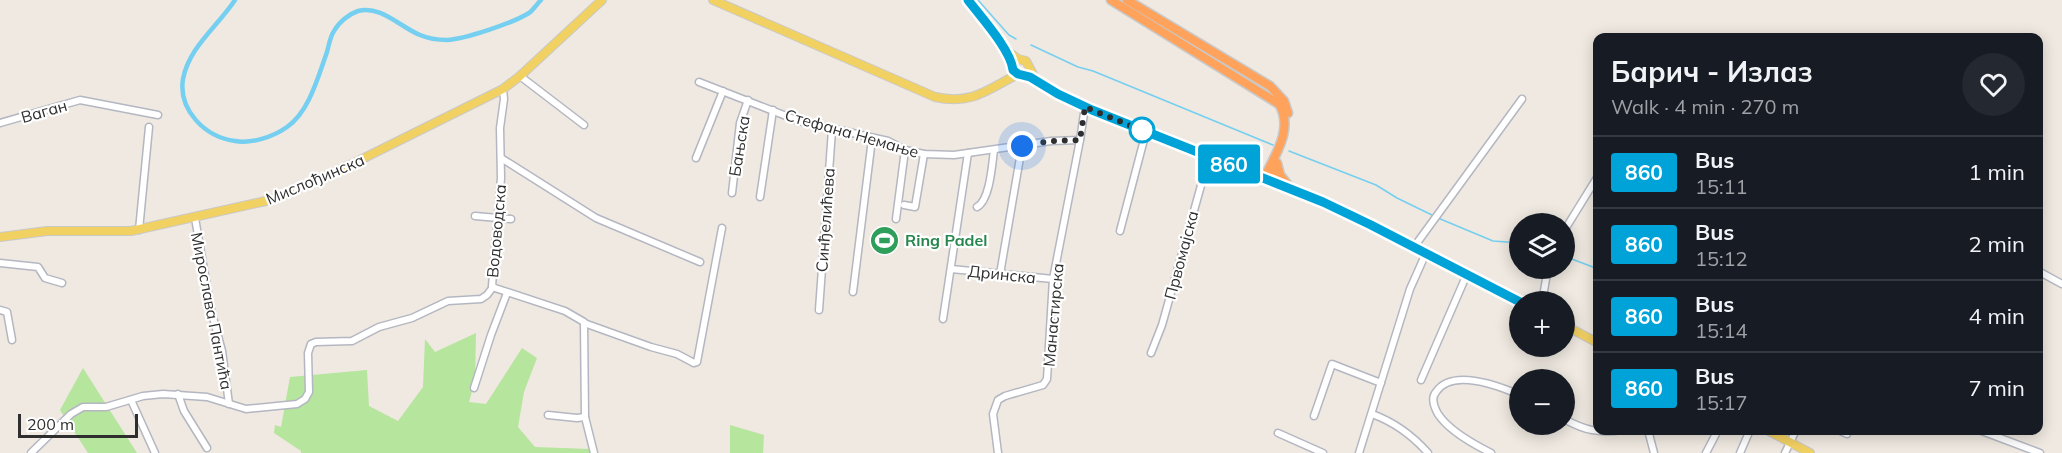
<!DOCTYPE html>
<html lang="en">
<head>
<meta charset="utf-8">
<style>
  body { margin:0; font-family:Mulish,sans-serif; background:#242831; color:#f1f3f6; height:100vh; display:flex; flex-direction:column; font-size:22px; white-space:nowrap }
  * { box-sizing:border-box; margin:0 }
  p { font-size:20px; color:#9ea1a6 }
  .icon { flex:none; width:33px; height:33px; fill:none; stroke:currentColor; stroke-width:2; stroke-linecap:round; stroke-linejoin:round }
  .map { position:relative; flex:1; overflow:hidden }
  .drawer { position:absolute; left:1593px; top:33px; width:450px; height:402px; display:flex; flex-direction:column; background:#171b24; border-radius:12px; box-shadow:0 3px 15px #0003 }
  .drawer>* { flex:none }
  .badge { padding:0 12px; border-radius:4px; font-size:21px; line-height:39px }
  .controls { position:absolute; left:1509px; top:213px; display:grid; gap:12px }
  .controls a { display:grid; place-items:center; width:66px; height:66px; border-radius:50%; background:#171b24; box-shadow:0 3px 15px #0003; font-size:30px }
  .scale { position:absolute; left:18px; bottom:15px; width:120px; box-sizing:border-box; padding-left:6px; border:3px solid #2e2e2e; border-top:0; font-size:16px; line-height:21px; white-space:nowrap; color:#2e2e2e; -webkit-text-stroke:4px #fff; paint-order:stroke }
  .you { position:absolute; width:30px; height:30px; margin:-15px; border:4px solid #fff; border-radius:50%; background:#1a73e8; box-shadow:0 0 0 9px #1a73e833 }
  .map>.badge { position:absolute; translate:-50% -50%; box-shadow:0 0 0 3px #fff }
  .round { display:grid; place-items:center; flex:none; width:63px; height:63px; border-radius:32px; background:#242831 }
  .overview { display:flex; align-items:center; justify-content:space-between; height:102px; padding:0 18px }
  h1 { font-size:28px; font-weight:700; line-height:45px }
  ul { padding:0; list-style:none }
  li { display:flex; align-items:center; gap:18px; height:72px; padding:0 18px; border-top:2px solid #363941 }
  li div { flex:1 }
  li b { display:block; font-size:22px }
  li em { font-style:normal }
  li .badge { min-width:66px; font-weight:700; text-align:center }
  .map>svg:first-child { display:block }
  .green { fill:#b6e59e }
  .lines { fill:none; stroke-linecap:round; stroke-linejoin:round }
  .stream { stroke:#75cff0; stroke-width:1.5 }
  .canal { stroke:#75cff0; stroke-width:4.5 }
  .minor-casing { stroke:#b4b7c1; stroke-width:9 }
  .major-casing { stroke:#c9c9c9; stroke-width:10 }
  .highway-casing { stroke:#c9c9c9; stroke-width:11 }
  .minor { stroke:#fff; stroke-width:6 }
  .major { stroke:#f2d163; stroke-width:8 }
  .highway { stroke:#ffa35c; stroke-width:8 }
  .line-casing { stroke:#fff; stroke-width:14 }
  .line { stroke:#00a3d7; stroke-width:9 }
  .walk { stroke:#2e2e2e; stroke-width:6; stroke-dasharray:0 10.8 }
  .stop-dot { fill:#fff; stroke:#00a3d7; stroke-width:3 }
  .labels { text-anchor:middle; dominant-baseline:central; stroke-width:4.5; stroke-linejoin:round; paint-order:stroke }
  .street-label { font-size:16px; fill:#2e2e2e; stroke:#fff }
  .leisure-label { font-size:16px; font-weight:bold; fill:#27864d; stroke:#fff; text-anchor:start }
</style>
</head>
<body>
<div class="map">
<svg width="2062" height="453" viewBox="0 0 2062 453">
  <rect width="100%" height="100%" fill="#efe9e1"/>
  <g class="green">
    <polygon points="476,333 475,381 469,402 486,404 522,348 537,358 524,392 518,427 535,447 590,449 591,453 301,453 301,451 274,433 275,425 281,427 290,377 367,370 369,406 398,421 423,387 425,339 435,352"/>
    <polygon points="83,368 137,453 88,453 60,410"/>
    <polygon points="730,425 764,435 763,453 730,453"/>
  </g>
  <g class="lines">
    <g class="stream">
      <polyline points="978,0 1009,35 1016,39"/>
      <polyline points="1031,45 1078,67 1093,71 1273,145"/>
      <polyline points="1289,151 1376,185 1397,198 1434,216"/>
      <polyline points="1438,218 1493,241 1520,243"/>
      <polyline points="1564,256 1598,269"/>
    </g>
    <path class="canal" d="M235,0c-17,26 -46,47 -52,79 -5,31 22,58 52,62 16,3 38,-4 52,-14 22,-15 31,-50 40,-75 2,-7 3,-15 7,-21 5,-9 15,-17 24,-20 23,-6 42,16 62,24 7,3 18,5 27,5 18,-1 66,-17 82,-27 4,-3 8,-9 12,-13"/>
    <defs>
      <g id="minor">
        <polyline points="520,76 584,125"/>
        <polyline points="699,82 799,121 888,141 905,150 924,154 954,155 1051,141 1080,140"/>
        <polyline points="503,89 504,99 500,128 501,178 492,286 495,288 565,311 584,322 585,417 594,453"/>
        <polyline points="0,123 80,100 158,115"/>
        <polyline points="501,158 596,218 700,262"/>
        <polyline points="696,158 723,91"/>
        <polyline points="732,193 740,123 748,100"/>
        <polyline points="760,197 773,110"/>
        <polyline points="904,205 915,207 924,154"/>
        <path d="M977,207c13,-7 15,-42 17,-57"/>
        <polyline points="475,216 511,219"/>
        <polyline points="195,218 211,310 222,351 229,404"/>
        <polyline points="896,219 905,150"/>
        <polyline points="139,230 149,127"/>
        <polyline points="1120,231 1146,132"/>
        <polyline points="1564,231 1598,176"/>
        <polyline points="1414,247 1522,99"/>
        <polyline points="0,263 38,267 45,278 62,283"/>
        <polyline points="951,269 1053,279"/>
        <polyline points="2038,271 2062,284"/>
        <polyline points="1000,274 1022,146"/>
        <polyline points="853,292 872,139"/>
        <polyline points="1542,302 1548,268"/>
        <polyline points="0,310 7,312 12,340"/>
        <polyline points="819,310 832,130"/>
        <polyline points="943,319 968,153"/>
        <polyline points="584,323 651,347 677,354 694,363 697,362 722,228"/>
        <polyline points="1151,353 1162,325 1209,157"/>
        <polyline points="1421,380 1467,274"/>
        <polyline points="474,388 491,335 507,293"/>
        <polyline points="178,394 184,411 207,448"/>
        <polyline points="131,400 155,453"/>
        <path d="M1372,414c22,8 40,21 56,39"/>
        <polyline points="548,415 577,418 585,417"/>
        <polyline points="1314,416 1332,364 1381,383"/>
        <path d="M1564,419c22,12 34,14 59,11"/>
        <polyline points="1648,430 1654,453"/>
        <polyline points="1838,430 1847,434"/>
        <polyline points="1979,430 2040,453"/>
        <polyline points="1278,433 1323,453"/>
        <polyline points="31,453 71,414 83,407 106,407 143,396 163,394 207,397 246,409 297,404 305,399 309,392 308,353 311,344 316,342 352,341 379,327 412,318 448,301 481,299 487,295 493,287"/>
        <polyline points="998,453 993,414 998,400 1005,396 1043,385 1047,379 1053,279 1080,140 1085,107"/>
        <polyline points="1359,453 1410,289 1426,253"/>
        <path d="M1491,453c-18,-9 -42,-22 -53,-39 -4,-7 -7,-16 -2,-22 16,-24 63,-6 84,3"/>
        <polyline points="1706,453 1718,430"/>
        <polyline points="1740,453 1750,430"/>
        <polyline points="1785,453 1796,430"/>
      </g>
      <g id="major">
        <path d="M713,0l222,97c37,8 52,-7 83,-23"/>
        <path d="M968,0c13,16 43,50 45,70l5,4 8,1 10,5 22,14 27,13 184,73 81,34 170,88"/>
        <polyline points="1007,51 1018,59 1026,61 1035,78"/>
        <polyline points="0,237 47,231 131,231 275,199 358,161 503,89 520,76 602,0"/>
        <polyline points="1564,325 1598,343"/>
        <polyline points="1767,430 1810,453"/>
      </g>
      <g id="highway">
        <path d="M1111,0l168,104c15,24 -4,52 -15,74"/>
        <polyline points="1127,0 1270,86 1284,101 1288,113"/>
        <polyline points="1277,163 1280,175 1291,189"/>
        <polyline points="1269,180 1276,166"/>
      </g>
    </defs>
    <use href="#minor" class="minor-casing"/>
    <use href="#major" class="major-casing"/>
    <use href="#highway" class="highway-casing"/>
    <use href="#minor" class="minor"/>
    <use href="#major" class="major"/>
    <use href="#highway" class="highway"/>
  </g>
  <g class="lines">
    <defs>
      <path id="line" d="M968,0c13,17 43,50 45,70l5,4 12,3 28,17 34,16 231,92 48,23 149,77"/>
    </defs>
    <use href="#line" class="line-casing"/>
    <use href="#line" class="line"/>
    <polyline class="walk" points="1022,146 1051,141 1080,140 1085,107 1146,132 1142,130"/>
  </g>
  <defs>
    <symbol id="stadium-disc" viewBox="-11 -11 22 22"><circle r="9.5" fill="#2e9e5b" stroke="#fff"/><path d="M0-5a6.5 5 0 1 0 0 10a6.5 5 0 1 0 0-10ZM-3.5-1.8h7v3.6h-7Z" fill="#fff"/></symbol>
  </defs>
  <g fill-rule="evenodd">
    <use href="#stadium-disc" x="868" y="224" width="33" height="33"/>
  </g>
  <circle class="stop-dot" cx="1142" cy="130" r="12"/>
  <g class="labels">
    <g class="street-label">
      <text transform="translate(44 111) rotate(-16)">Ваган</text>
      <text transform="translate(852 133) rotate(16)">Стефана Немање</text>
      <text transform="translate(739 146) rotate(-81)">Бањска</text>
      <text transform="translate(315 179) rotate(-23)">Мислођинска</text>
      <text transform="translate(825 220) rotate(-86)">Синђелићева</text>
      <text transform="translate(496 231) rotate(-85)">Водоводска</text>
      <text transform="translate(1181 255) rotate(-75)">Првомајска</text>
      <text transform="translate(1002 274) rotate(6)">Дринска</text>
      <text transform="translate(212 311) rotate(79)">Мирослава Пантића</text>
      <text transform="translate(1053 315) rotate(-85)">Манастирска</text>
    </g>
    <g class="leisure-label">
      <text x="905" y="240">Ring Padel</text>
    </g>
  </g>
</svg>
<div class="controls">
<a><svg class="icon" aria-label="layers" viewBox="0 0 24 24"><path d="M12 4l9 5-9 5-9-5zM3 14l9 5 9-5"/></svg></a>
<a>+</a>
<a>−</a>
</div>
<div class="scale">200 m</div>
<div class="you" style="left:1022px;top:146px"></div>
<b class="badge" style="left:1229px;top:164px;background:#00a3d7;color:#fff">860</b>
<section class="drawer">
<div class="overview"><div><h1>Барич - Излаз</h1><p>Walk · 4 min · 270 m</p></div><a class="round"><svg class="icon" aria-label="heart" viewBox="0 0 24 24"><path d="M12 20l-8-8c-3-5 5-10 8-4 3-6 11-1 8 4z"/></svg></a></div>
<ul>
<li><span class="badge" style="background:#00a3d7;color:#fff">860</span><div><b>Bus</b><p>15:11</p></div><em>1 min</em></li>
<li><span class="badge" style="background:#00a3d7;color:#fff">860</span><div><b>Bus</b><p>15:12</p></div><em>2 min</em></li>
<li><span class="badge" style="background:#00a3d7;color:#fff">860</span><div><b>Bus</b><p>15:14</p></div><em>4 min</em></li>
<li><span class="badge" style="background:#00a3d7;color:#fff">860</span><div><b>Bus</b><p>15:17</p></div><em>7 min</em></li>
</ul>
</section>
</div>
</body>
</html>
